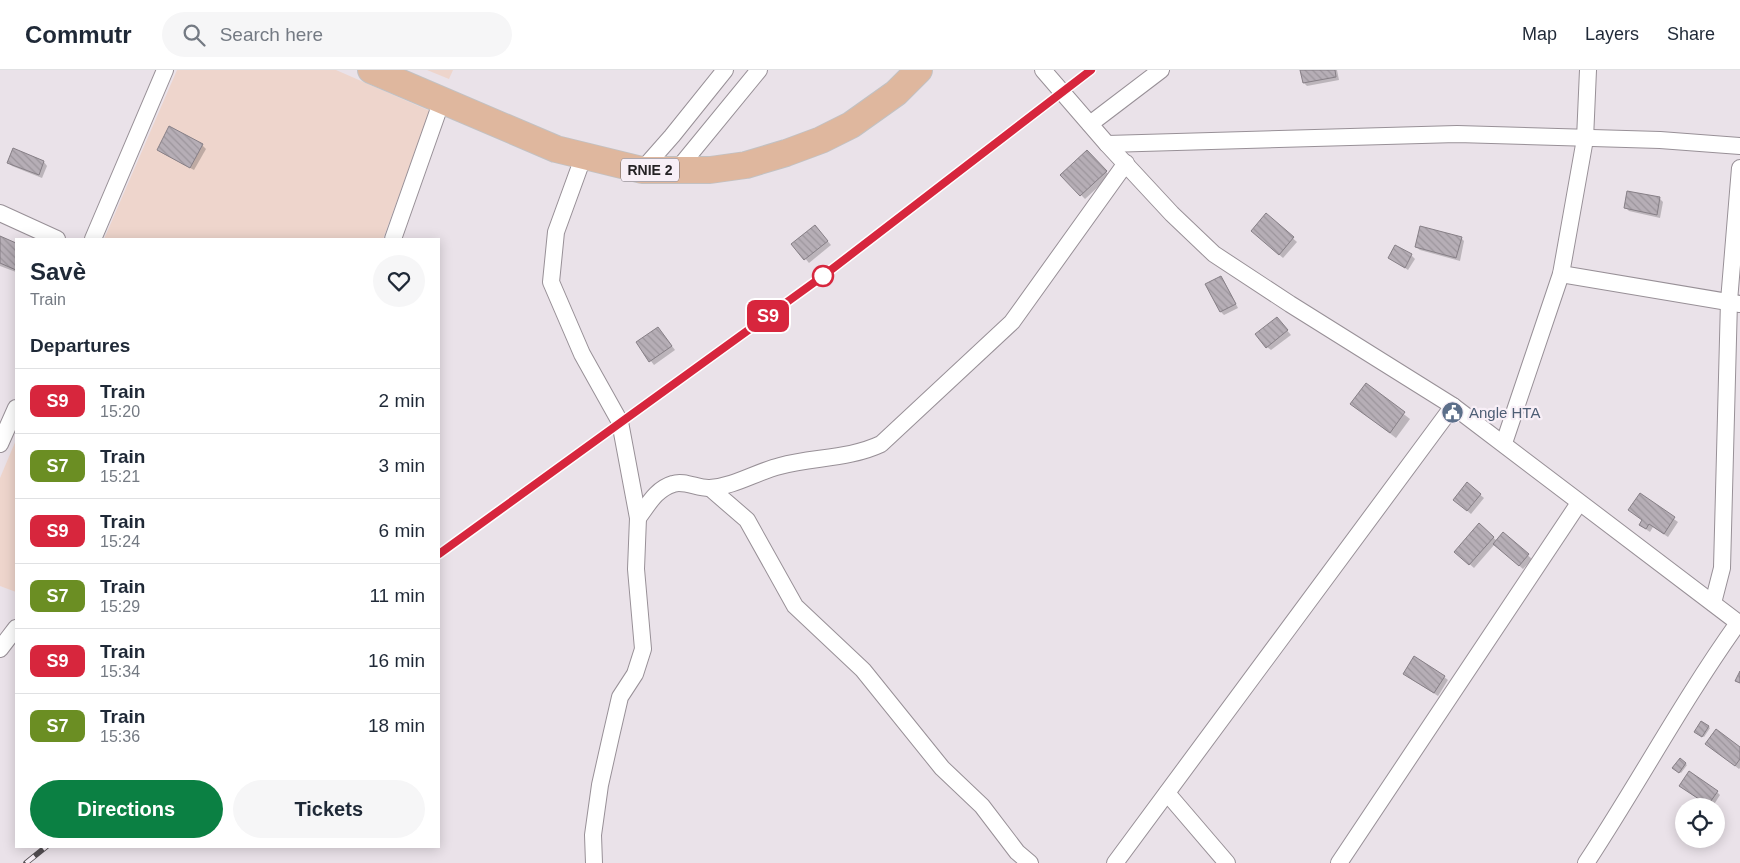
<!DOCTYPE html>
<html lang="en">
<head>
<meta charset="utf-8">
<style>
  body { margin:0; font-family:Arial,sans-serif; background:#f6f6f7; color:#1f2937; height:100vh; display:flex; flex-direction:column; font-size:19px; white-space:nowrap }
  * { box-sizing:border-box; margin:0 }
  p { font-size:16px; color:#747a83 }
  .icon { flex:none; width:28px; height:28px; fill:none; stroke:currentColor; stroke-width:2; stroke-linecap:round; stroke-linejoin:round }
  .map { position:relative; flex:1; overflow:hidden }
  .side { position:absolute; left:15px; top:168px; width:425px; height:610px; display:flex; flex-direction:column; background:#fff; border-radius:0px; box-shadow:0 2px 12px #0003 }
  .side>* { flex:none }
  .badge { padding:0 10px; border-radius:8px; font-size:18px; line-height:32px }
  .tools { position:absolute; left:1675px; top:728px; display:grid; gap:10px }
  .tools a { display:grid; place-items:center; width:50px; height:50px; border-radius:50%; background:#fff; box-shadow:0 2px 12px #0003; font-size:25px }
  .map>.badge { position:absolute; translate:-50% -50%; box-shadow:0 0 0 2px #fff }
  h2 { padding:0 15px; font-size:19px; line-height:45px }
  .round { display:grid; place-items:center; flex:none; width:52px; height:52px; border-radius:26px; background:#f6f6f7 }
  .summary { display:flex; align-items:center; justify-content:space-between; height:85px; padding:0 15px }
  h1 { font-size:24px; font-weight:600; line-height:38px }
  .primary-button { display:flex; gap:10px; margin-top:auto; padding:10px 15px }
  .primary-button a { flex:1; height:58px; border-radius:30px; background:#0b8043; color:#fff; font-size:20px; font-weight:600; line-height:58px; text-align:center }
  .primary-button a+a { background:#f6f6f7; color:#1f2937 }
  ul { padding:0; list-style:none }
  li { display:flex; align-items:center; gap:15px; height:65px; padding:0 15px; border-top:1px solid #e0e1e3 }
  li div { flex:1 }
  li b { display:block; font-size:19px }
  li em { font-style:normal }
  li .badge { min-width:55px; font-weight:700; text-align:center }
  header { display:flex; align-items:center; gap:30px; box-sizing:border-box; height:70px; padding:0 25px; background:#fff; border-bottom:1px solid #e0e1e3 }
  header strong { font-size:24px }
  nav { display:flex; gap:28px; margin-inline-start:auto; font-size:18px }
  .search { width:350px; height:45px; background:#f6f6f7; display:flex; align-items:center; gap:12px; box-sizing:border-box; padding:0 18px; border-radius:28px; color:#747a83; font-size:19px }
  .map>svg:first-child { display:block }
  .commercial { fill:#eed5cc }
  .shadow { fill:#0003 }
  .building { fill:url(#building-back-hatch); stroke:#867f86 }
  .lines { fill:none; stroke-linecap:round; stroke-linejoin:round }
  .street-casing { stroke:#989097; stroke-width:18 }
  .primary-casing { stroke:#c2c1c2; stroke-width:28 }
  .street { stroke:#fff; stroke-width:16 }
  .primary { stroke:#dfb79e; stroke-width:26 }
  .rail-casing { stroke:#524d51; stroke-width:5.5 }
  .rail { stroke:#f8eff7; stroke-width:4; stroke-dasharray:11; stroke-linecap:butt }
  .line-casing { stroke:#fff; stroke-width:11 }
  .line { stroke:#d7263d; stroke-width:8 }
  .stop-dot { fill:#fff; stroke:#d7263d; stroke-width:2.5 }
  .labels { text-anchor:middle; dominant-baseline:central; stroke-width:4.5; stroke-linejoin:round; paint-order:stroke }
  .shield { fill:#f8eff7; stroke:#656065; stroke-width:1 }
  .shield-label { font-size:14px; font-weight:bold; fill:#262326 }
  .service-label { font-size:15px; fill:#4e5e75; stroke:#f8eff7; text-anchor:start }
</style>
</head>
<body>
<header>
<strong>Commutr</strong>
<div class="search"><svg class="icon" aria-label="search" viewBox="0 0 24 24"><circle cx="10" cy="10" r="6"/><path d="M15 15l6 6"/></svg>Search here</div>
<nav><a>Map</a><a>Layers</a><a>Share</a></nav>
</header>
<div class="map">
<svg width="1740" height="793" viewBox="0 0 1740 793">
  <defs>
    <pattern id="building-back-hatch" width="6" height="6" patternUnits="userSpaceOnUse" patternTransform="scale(1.25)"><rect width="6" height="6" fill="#b6aeb6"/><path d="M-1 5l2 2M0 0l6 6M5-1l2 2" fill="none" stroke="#9c959c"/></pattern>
  </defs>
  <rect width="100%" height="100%" fill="#eae2e9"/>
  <g class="commercial">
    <polygon points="177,0 336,0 430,41 383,169 104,169"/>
    <polygon points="427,0 453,0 449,9"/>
    <polygon points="16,370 16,522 0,516 0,408"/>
  </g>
  <g class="shadow">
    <polygon points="1301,0 1337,0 1339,10 1307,16 1304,13"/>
    <polygon points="202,75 206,79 194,100 162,83 159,80"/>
    <polygon points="1087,81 1110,106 1085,129 1062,105"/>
    <polygon points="44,92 47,96 42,108 12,96 9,93"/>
    <polygon points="1659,128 1663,132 1660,148 1629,141 1626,138"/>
    <polygon points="1266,145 1297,172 1283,188 1256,164"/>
    <polygon points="818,160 831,175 809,193 793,174"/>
    <polygon points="0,168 16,174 16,202 0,196"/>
    <polygon points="1461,168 1464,171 1460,191 1420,180 1416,177"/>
    <polygon points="1411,185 1415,189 1408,200 1390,188"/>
    <polygon points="1221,207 1224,211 1238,238 1224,245 1221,242"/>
    <polygon points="1280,252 1291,265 1271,280 1267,277"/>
    <polygon points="658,258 675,280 654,295 637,273"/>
    <polygon points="1366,315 1410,349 1396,368 1358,339"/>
    <polygon points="1467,414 1484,428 1471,444 1458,433"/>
    <polygon points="1640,425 1678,452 1668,467 1653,457 1650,462 1644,458 1640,455 1643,451 1630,440"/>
    <polygon points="1479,455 1497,471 1503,464 1532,489 1523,499 1495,474 1474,498 1456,482"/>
    <polygon points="1408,607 1444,607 1448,610 1438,626"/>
    <polygon points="1702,652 1710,658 1704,667 1697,663"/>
    <polygon points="1710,677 1740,679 1740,698 1739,699"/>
    <polygon points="1680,690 1687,695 1681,703 1674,698"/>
    <polygon points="1680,716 1717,722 1720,725 1713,736 1709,736"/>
  </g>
  <g class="building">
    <polygon points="1300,0 1335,0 1336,7 1303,13"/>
    <polygon points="169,56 203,74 190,98 157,80"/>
    <polygon points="13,78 44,91 39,105 7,93"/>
    <polygon points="1087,80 1107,101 1080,126 1060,105"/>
    <polygon points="1627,121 1660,127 1657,145 1624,138"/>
    <polygon points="1266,143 1294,167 1279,185 1251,161"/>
    <polygon points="815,155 828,171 804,190 791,174"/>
    <polygon points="1420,156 1462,167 1456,188 1415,177"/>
    <polygon points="0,166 16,173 16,200 0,193"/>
    <polygon points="1395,175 1412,184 1405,198 1388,188"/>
    <polygon points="1221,206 1236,234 1220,242 1205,214"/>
    <polygon points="1277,247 1288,260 1266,278 1255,264"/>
    <polygon points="658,257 672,276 649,292 636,272"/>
    <polygon points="1366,313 1405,342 1390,363 1350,334"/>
    <polygon points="1467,412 1481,424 1467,441 1453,430"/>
    <polygon points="1640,423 1675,447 1664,464 1649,454 1646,459 1639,455 1642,450 1628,440"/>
    <polygon points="1479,453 1494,467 1469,495 1454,482"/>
    <polygon points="1503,462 1529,484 1519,496 1493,474"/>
    <polygon points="1414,586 1445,606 1434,623 1403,604"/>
    <polygon points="1740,601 1740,613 1735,611"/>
    <polygon points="1701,651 1709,656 1702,667 1694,662"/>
    <polygon points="1716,659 1740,677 1740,689 1735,696 1705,674"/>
    <polygon points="1680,688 1686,693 1679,703 1672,698"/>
    <polygon points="1689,701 1718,721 1708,735 1679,716"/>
  </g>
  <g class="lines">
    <defs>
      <g id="street">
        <polyline points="1043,0 1107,74 1172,144 1214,184 1290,234 1453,336 1740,554"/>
        <polyline points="1090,54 1161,0"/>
        <polyline points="1107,74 1457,64 1660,70 1740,76"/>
        <polyline points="584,85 556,162 551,212 582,284 620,352 638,448 636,499 643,579 635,604 620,627 611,666 600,715 593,765 594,793"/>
        <polyline points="642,100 672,66 725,0"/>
        <polyline points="677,100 759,0"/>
        <polyline points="0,143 57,169"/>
        <polyline points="93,169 165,0"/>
        <polyline points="393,169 442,30"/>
        <polyline points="1561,204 1740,234"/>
        <polyline points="1504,373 1561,204 1585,69 1588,0"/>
        <polyline points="0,374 16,338"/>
        <polyline points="710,418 747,450 795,536 863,600 942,698 982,736 1017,782 1030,793"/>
        <path d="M638,448c10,-13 18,-29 35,-34 11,-4 26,5 37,4 25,-2 46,-16 70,-22 33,-9 69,-7 101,-22l131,-122 114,-159"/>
        <polyline points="1713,533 1722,498 1729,231 1740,98"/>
        <polyline points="0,579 16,558"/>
        <polyline points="1167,723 1227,793"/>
        <polyline points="1115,793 1453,336"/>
        <polyline points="1339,793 1579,433"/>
        <path d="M1586,793c52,-79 97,-163 152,-240"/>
      </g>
      <polyline id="primary" points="371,0 556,79 642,100 710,100 746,95 786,83 821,70 851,55 896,23 919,0"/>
    </defs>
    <use href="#street" class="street-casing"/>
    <use href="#primary" class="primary-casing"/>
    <use href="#street" class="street"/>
    <use href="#primary" class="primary"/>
    <defs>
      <g id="rail">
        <polyline points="439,484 823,206 1091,0"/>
        <polyline points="26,793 47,776"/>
      </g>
    </defs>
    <use href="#rail" class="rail-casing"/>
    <use href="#rail" class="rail"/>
  </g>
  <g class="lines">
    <defs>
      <polyline id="line" points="439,484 823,206 1091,0"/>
    </defs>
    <use href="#line" class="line-casing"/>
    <use href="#line" class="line"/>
  </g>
  <defs>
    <symbol id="civic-disc" viewBox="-11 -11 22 22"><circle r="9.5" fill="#5c6f8a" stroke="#f8eff7"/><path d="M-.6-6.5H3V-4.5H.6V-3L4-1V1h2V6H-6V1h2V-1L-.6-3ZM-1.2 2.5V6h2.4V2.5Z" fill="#fff"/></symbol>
  </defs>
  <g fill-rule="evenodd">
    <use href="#civic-disc" x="1440" y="330" width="25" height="25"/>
  </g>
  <circle class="stop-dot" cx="823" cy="206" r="10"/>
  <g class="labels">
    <rect class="shield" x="621" y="88.5" width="58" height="23" rx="4"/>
    <g class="shield-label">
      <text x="650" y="100">RNIE 2</text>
    </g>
    <g class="service-label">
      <text x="1469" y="342">Angle HTA</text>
    </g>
  </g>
</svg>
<div class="tools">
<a><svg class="icon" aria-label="locate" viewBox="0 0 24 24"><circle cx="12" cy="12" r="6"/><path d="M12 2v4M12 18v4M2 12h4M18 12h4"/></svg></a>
</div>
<b class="badge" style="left:768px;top:246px;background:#d7263d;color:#fff">S9</b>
<section class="side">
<div class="summary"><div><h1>Savè</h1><p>Train</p></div><a class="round"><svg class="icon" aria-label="heart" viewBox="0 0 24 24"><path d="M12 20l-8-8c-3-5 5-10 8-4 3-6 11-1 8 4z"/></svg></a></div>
<h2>Departures</h2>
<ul>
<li><span class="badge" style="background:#d7263d;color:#fff">S9</span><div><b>Train</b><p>15:20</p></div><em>2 min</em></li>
<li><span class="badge" style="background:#6b8e23;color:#fff">S7</span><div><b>Train</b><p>15:21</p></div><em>3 min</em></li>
<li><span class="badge" style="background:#d7263d;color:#fff">S9</span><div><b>Train</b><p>15:24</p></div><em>6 min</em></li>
<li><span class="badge" style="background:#6b8e23;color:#fff">S7</span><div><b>Train</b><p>15:29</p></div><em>11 min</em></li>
<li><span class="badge" style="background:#d7263d;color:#fff">S9</span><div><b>Train</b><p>15:34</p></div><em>16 min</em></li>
<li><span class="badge" style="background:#6b8e23;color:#fff">S7</span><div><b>Train</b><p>15:36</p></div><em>18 min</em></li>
</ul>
<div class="primary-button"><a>Directions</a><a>Tickets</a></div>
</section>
</div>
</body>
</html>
